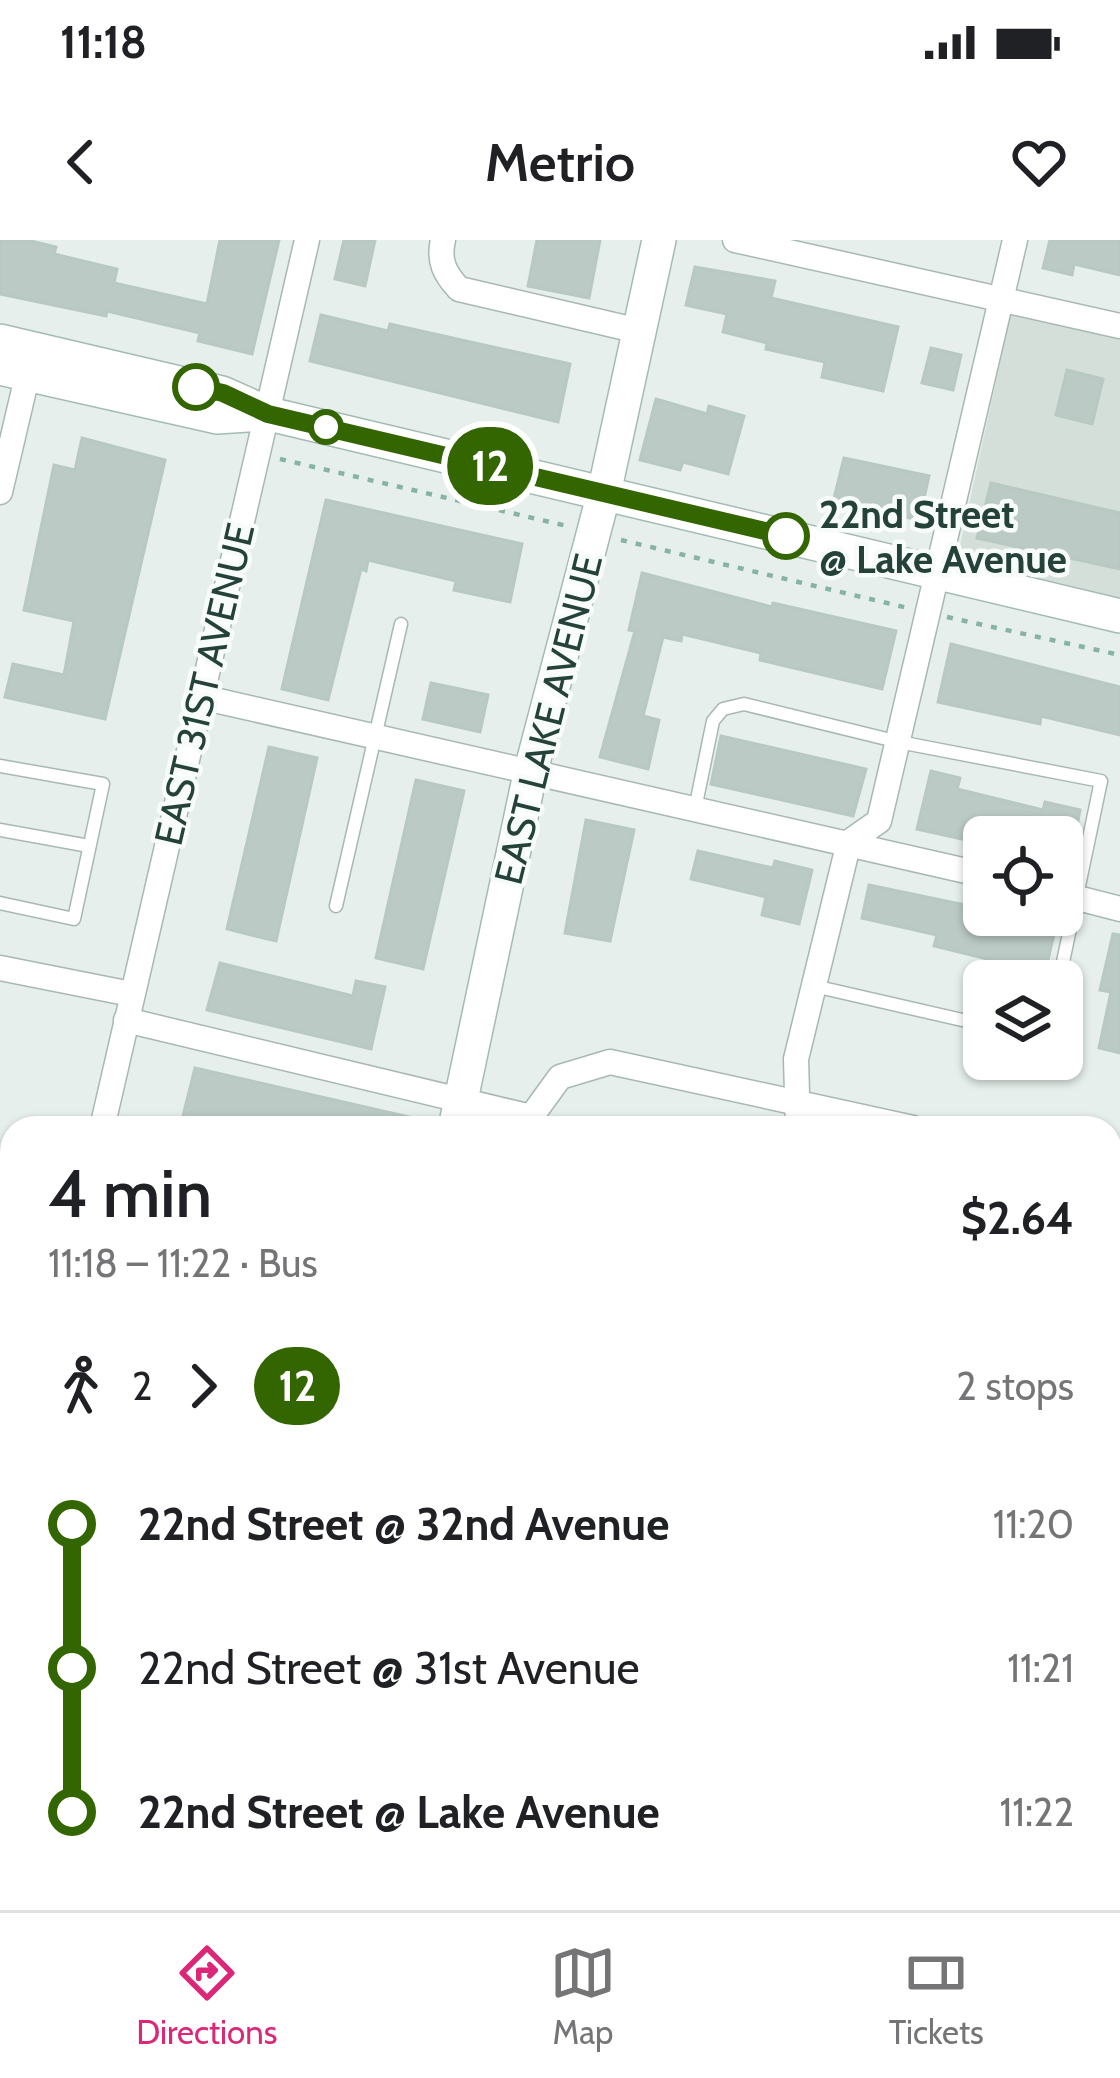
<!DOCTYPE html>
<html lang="en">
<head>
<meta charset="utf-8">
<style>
  body { margin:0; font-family:Cabin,sans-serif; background:#f2f2f2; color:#202124; height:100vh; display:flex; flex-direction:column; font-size:45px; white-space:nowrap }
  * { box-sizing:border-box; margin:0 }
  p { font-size:39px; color:#757577 }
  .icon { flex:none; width:66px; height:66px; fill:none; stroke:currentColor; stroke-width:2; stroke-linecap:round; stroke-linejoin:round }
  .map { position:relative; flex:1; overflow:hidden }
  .drawer { position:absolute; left:0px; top:876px; width:1122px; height:795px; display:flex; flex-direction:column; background:#fff; border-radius:36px 36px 0 0; box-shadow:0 3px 9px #0004 }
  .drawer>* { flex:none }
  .badge { padding:0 24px; border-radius:39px; font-size:42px; line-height:78px }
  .buttons { position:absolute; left:963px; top:576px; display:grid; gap:24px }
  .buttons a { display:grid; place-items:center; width:120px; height:120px; border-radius:18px; background:#fff; box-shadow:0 3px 9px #0004; font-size:60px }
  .map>.badge { position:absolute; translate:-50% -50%; box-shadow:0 0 0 6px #fff }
  .legs { display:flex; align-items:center; gap:18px; height:132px; padding:0 48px; font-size:39px }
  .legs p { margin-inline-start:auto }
  .overview { display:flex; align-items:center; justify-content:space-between; height:204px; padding:0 48px }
  h1 { font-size:66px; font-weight:600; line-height:90px }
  ul { padding:0 48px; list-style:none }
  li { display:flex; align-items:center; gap:42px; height:144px; font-size:45px }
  li i { display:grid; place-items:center; width:18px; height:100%; margin:0 15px; background:currentColor }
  li i::after { content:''; width:30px; height:30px; margin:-15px; border:9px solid; border-radius:50%; background:#fff }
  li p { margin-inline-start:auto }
  li:first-child i { background:linear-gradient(#0000 50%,currentColor 0) }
  li:last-child i { background:linear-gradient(currentColor 50%,#0000 0) }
  .status { display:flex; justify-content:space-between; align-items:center; height:84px; padding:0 60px; background:#fff; direction:ltr }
  .status svg { height:33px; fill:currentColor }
  header { display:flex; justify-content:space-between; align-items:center; height:156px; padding:0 48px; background:#fff; font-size:54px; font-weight:600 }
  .tab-bar { display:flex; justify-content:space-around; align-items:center; height:168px; border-top:3px solid #e0e0e0; background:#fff; font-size:33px; color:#757577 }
  .tab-bar a { display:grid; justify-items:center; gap:6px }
  .tab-bar .selected { color:#db2777 }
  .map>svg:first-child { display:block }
  .built { fill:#d4dfda }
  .green { fill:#bfe0c8 }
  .building { fill:#bbcac4; stroke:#b8c9c2; stroke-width:3 }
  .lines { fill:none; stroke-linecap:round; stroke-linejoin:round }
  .lane-casing { stroke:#a8b8b2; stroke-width:15 }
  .street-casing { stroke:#a8b8b2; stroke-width:27 }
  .secondary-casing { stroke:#a4bbb3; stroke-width:36 }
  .path { stroke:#86b3a5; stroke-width:4.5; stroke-dasharray:6 9; stroke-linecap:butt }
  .lane { stroke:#fff; stroke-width:12 }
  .street { stroke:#fff; stroke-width:24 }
  .secondary { stroke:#fff; stroke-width:33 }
  .line-1-casing { stroke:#fff; stroke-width:27 }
  .line-1 { stroke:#360; stroke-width:18 }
  .stop-1-dot { fill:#fff; stroke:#360; stroke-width:6 }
  .labels { text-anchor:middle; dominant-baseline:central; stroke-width:9; stroke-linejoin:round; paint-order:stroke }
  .stop-label { font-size:39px; font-weight:bold; fill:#24423a; stroke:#f7fbf9; text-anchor:start }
  .street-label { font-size:39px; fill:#24423a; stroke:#f7fbf9 }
</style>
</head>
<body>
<div class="status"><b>11:18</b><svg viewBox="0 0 49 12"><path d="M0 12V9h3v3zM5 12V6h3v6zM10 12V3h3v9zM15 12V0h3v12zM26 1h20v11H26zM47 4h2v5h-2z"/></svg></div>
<header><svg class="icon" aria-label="back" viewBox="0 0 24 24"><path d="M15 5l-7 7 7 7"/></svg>Metrio<svg class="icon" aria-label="heart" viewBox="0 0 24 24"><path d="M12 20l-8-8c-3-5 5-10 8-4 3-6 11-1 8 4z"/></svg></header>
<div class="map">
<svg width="1120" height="1670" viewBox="0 0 1120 1670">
  <rect width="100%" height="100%" fill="#e6efeb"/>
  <g class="built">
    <polygon points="1011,73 1120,98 1120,364 956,324"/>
    <polygon points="0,1087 12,1089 12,1659 247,1659 245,1670 0,1670"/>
  </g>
  <polygon class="green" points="1110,1301 1120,1303 1120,1513 1110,1511"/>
  <g class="building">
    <polygon points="0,0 27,0 56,7 54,14 117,29 114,43 207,64 220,0 279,0 252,114 198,101 200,93 107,71 106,76 0,54"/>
    <polygon points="344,0 375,0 365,46 335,39"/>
    <polygon points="537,0 600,0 589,58 528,46"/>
    <polygon points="1050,0 1120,0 1120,35 1074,24 1072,35 1043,28"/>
    <polygon points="695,27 775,41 771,58 898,87 883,151 822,137 825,122 766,109 767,103 723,92 727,74 686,65"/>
    <polygon points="321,75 388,91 390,84 570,124 558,182 310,121"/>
    <polygon points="931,108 961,115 953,150 922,143"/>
    <polygon points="1067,130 1103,139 1092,184 1056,175"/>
    <polygon points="656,159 707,174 709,166 744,176 728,234 683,222 680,230 640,220"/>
    <polygon points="82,198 165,220 105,479 5,457 13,424 64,435 74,381 24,370 54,225 75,230"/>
    <polygon points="844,218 929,236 919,280 833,262"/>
    <polygon points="991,243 1120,273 1120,329 977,298"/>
    <polygon points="326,260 522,304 510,362 454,350 456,341 368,320 366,331 361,329 328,460 282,449"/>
    <polygon points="642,333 772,367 773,363 896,391 882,449 760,420 761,413 682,394 681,401 663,397 643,476 659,480 648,529 600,517 635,391 629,390"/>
    <polygon points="951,404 1120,447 1120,495 1041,476 1040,484 938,462"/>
    <polygon points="431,443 488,455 480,492 423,479"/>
    <polygon points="721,496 866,529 853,576 711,544"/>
    <polygon points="269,507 317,518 276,701 227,689"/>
    <polygon points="931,531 960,538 957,549 1043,570 1045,562 1080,570 1075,597 984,597 984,604 917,589"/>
    <polygon points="416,540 464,551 423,729 376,718"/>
    <polygon points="586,580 634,590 610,701 565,693"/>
    <polygon points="698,611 773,628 775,621 812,630 799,684 762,675 766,657 691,639"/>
    <polygon points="869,645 984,669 984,675 1013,675 1056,685 1045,733 934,706 937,695 862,678"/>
    <polygon points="1113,694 1120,695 1120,813 1099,808 1111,752 1100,750"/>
    <polygon points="220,723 353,756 356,741 385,747 371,809 207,770"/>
    <polygon points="195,828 426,881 425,888 233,888 183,876"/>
  </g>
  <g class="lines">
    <defs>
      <g id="lane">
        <polyline points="0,526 103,544 74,679 0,663"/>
        <polyline points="695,569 713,481 723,469 744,464 899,502 1101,541 1059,741"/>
        <polyline points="0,590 89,606"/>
        <polyline points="336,666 401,384"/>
        <polyline points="814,746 984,785"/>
        <polyline points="0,1160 12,1161"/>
        <polyline points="0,1235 12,1235"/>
        <polyline points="0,1292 9,1283 12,1274"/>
      </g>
      <g id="street">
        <path d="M443,0c-5,21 2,34 16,49l180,42"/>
        <polyline points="735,0 1120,86"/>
        <polyline points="0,252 31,120"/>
        <polyline points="201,457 984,635"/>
        <polyline points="1062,654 1120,669"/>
        <polyline points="0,728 131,754"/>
        <polyline points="126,780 531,877"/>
        <polyline points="102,888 307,0"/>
        <polyline points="531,888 531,877 560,837 610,822 913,888"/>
        <polyline points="798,888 796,819 849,602 879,581 1015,0"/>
        <polyline points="1110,933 1120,935"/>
        <polyline points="0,1065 12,1068"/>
        <polyline points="1110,1089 1120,1044"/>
        <polyline points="1110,1289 1120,1291"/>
        <polyline points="1110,1523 1120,1525"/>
        <polyline points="560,1659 608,1670"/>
        <polyline points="654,1659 659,1670"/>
        <polyline points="984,1670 987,1659"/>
      </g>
      <g id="secondary">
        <polyline points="0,101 222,153 269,174 1120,376"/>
        <polyline points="0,128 217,177 261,174"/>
        <polyline points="455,888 530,534 604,253 659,0"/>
        <polyline points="278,1670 281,1659"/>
      </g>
    </defs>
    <use href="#lane" class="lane-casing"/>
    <use href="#street" class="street-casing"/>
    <use href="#secondary" class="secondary-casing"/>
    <g class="path">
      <polyline points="280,219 567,286"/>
      <polyline points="621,300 908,368"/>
      <polyline points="947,377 1120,415"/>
      <polyline points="0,1334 12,1326"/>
    </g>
    <use href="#lane" class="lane"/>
    <use href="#street" class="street"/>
    <use href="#secondary" class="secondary"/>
  </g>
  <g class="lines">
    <defs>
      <polyline id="line-1" points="196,147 223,153 268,174 786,296"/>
    </defs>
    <use href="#line-1" class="line-1-casing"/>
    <use href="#line-1" class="line-1"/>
  </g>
  <g class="stop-1-dot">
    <circle cx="196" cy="147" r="21"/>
    <circle cx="326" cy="187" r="15"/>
    <circle cx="786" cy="296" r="21"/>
  </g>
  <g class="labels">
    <g class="stop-label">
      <text x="819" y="274">22nd Street<tspan x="819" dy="45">@ Lake Avenue</tspan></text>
    </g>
    <g class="street-label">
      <text transform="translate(204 444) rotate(-77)">EAST 31ST AVENUE</text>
      <text transform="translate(548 479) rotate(-76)">EAST LAKE AVENUE</text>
    </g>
  </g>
</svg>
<div class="buttons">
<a><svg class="icon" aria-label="locate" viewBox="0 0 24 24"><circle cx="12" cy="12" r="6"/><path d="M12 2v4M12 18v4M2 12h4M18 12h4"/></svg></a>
<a><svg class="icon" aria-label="layers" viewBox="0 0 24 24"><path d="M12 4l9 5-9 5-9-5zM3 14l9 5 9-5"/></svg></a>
</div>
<b class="badge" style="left:490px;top:226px;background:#360;color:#fff">12</b>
<section class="drawer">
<div class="overview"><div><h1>4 min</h1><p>11:18 – 11:22 · Bus</p></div><b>$2.64</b></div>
<div class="legs"><svg class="icon" aria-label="walk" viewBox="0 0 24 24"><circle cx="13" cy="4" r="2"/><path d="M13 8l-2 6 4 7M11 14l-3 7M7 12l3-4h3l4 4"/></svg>2<svg class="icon" aria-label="forward" viewBox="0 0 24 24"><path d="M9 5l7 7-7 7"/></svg><b class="badge" style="background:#360;color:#fff">12</b><p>2 stops</p></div>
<ul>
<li><i style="color:#360"></i><b>22nd Street @ 32nd Avenue</b><p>11:20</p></li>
<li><i style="color:#360"></i><span>22nd Street @ 31st Avenue</span><p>11:21</p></li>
<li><i style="color:#360"></i><b>22nd Street @ Lake Avenue</b><p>11:22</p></li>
</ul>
</section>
</div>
<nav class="tab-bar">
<a class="selected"><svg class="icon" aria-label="directions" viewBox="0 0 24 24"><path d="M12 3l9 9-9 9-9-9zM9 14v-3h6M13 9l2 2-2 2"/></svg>Directions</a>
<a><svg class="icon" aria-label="map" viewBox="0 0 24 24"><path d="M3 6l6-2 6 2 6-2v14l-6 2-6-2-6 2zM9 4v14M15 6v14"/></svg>Map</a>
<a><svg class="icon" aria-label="tickets" viewBox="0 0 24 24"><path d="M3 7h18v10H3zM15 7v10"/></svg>Tickets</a>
</nav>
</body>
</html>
